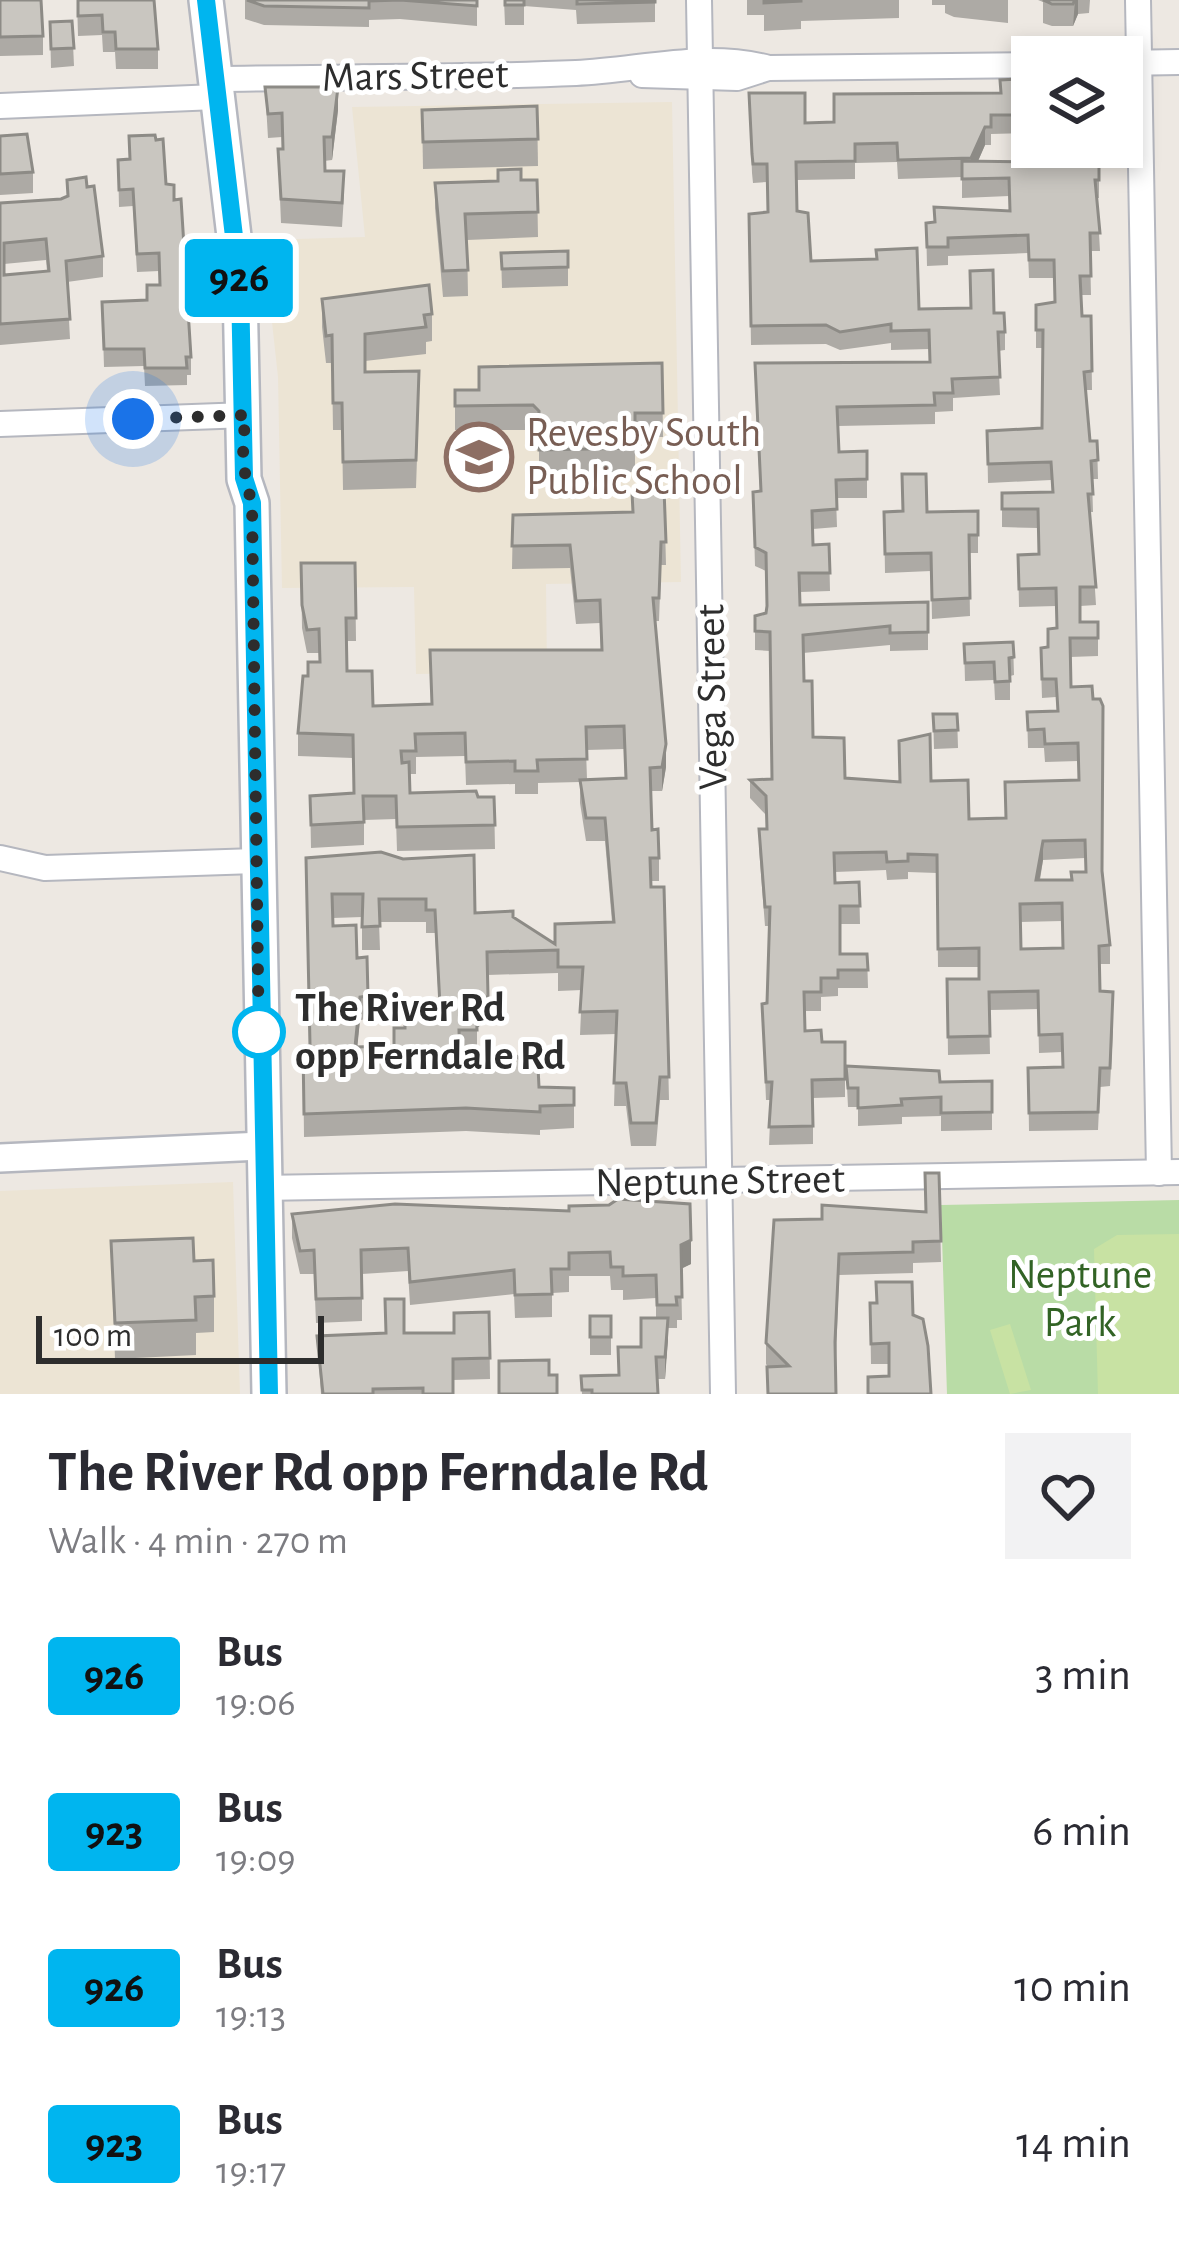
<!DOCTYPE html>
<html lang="en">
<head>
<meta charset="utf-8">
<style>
  body { margin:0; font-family:"Alegreya Sans",sans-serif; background:#f2f2f3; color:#2b2b33; height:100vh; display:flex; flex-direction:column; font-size:45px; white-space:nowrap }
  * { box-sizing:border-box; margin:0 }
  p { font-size:39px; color:#7c7c81 }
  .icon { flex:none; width:66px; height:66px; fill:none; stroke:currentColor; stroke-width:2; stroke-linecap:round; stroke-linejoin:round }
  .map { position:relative; height:1394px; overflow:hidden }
  .sheet { display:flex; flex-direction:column; background:#fff; flex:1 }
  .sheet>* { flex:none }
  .badge { padding:0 24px; border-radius:9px; font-size:42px; line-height:78px }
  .fabs { position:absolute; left:1011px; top:36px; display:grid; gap:24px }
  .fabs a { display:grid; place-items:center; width:132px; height:132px; border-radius:0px; background:#fff; box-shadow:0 6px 18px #0003; font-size:60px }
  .scale { position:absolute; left:36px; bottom:30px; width:288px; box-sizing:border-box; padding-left:12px; border:6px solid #2d2d2d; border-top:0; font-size:33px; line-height:42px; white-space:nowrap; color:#2d2d2d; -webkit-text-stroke:9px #fff; paint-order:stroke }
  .you { position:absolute; width:60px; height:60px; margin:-30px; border:9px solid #fff; border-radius:50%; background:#1a73e8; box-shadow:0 0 0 18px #1a73e833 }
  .map>.badge { position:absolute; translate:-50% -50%; box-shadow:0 0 0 6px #fff }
  .round { display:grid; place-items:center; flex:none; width:126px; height:126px; border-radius:0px; background:#f2f2f3 }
  .headline { display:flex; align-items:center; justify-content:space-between; height:204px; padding:0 48px }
  h1 { font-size:57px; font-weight:700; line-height:90px }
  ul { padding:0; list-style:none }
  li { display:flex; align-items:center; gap:36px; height:156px; padding:0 48px }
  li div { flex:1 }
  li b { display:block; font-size:45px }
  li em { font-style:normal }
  li .badge { min-width:132px; font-weight:700; text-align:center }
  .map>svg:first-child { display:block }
  .education { fill:#ece4d4 }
  .green { fill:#b9dca6 }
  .pitch { fill:#c8e2a3 }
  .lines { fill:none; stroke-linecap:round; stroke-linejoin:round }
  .minor-casing { stroke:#b5b7bf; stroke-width:28 }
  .tertiary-casing { stroke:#b5b7bf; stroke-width:32 }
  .secondary-casing { stroke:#b5b7bf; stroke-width:38 }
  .minor { stroke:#fff; stroke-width:24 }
  .tertiary { stroke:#fff; stroke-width:27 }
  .secondary { stroke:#fff; stroke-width:33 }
  .wall { fill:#adaaa5; fill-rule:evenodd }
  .shaded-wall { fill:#8d8b86 }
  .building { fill:#c9c6c0; stroke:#8d8b86; stroke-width:3; fill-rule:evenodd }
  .line-casing { stroke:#fff; stroke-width:27 }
  .line { stroke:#00b5ef; stroke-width:18 }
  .walk { stroke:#2d2d2d; stroke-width:12; stroke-dasharray:0 21.6 }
  .stop-dot { fill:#fff; stroke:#00b5ef; stroke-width:6 }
  .labels { text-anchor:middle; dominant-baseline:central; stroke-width:10; stroke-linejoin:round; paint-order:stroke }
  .street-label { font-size:42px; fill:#2d2d2d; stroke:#fff }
  .education-label { font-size:42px; fill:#785e54; stroke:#fff; text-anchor:start }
  .stop-label { font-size:42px; font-weight:bold; fill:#2d2d2d; stroke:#fff; text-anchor:start }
  .park-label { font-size:42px; fill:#326325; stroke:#fff }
</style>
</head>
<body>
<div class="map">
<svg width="1179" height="1394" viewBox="0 0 1179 1394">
  <rect width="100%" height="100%" fill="#ede8e2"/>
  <g class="education">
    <polygon points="672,102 681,582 546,584 547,672 416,674 414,587 282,588 278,377 263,240 365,237 352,107"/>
    <polygon points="233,1182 240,1394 0,1394 0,1191"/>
  </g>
  <polygon class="green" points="1179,1200 1179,1394 947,1394 941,1205"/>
  <g class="pitch">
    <polygon points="1179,1234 1179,1394 1098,1394 1094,1249 1117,1235"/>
    <polygon points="1010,1324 1031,1390 1010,1394 990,1330"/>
  </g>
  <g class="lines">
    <defs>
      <g id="minor">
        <polyline points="699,0 723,1394"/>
        <polyline points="1138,0 1159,1173"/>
        <polyline points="1122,63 1179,62"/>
        <polyline points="642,75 737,78 768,68"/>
        <path d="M214,79c121,-2 241,-1 362,-6 65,-3 127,-22 193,-5l263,-3"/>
        <polyline points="0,106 216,97"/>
        <polyline points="0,424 247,415"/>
        <polyline points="0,858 45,868 256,861"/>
        <polyline points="261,1188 1179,1172"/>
      </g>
      <polyline id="tertiary" points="0,1158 260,1146"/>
      <polyline id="secondary" points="206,0 240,287 244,479 252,503 269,1394"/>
    </defs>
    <use href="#minor" class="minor-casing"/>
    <use href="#tertiary" class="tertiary-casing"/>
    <use href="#secondary" class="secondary-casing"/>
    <use href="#minor" class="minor"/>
    <use href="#tertiary" class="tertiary"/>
    <use href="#secondary" class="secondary"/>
  </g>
  <g class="wall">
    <polygon points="0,0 43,36 43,55 0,56"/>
    <polygon points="77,0 158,49 158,69 116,69 115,52 103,52 102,35 78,36"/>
    <polygon points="245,0 477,0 477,26 400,19 369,20 369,27 264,25 245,19"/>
    <polygon points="504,0 655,0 655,22 577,24 576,10 524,6 524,25 505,25"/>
    <polygon points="747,0 899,0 899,18 801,21 801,29 764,31 764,15 747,15"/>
    <polygon points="932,0 1008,0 1008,23 954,17 945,13 945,5 932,5"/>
    <polygon points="1038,0 1090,0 1089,13 1078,14 1073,26 1052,26 1043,23 1043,2"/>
    <polygon points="72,21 74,66 51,68 50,22"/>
    <polygon points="265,87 338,110 332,160 324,161 325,171 344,195 342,227 281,223 278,149 282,149 282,137 268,138"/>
    <path d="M749,93l56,30 29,-1 185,-28h13v39l-41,1v11h-6l-7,16 121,-1v38h-2l3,53h-10l1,44h-10l1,21h9l1,74h-7l5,51h7l1,38h-6l1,33h-3l6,93 -16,1v16h18v34l-28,1 1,30 32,185 7,73v19h-11l1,27 13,40 -3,55 -10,1 -2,43 -69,1 -1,-63 35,-1 -1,-15 -23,1 -1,-44 -49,1 1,44 -42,1 -1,-76h32v-12h-41l-1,-94 -29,-1v7l-21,1 -1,-10 -51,2v11l24,-1 1,42h-20v30h27l1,34h-30v8l-17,1v14h-16v20l17,11h23v55l-32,1v46l-44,1 2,-45h-5l-4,-96 5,-1 3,-77h-5l-6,-78v-19h8l-1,-14 -16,-17v-18l22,-1 -2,-128 -15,-1v-34l11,-3v-42l-11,-5 -2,-74 7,-1 -5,-110 175,-19 -1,-13 -38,1v-7l-51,7 -14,-6 -75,1 -2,-131 18,-2v-30l-14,1 -1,-10zM897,162l1,17 64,-2v21l47,-2v15l-83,12 1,43 21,-1v-9l80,-3 1,25h25v24l-18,3v43h7l-1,80 -55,3 1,52 63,-3 1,12 -50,1v34l36,1 1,27h-21l1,52 37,-1 1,22 -16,38 1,32 14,-1 1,15h-30l1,36h16l1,14 33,-1 1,19 -74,38 -36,1 -38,-38 -32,1 -54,-4 -32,-41 -9,-56 -1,-28 87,-8v6l38,-1v-48l-128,3v-13l30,-1 -1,-47 -16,1v-16l24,-2 -1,-29h31v-47l-28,1 -1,-26 97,-2v-12l18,-1v-13l47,-3 -2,-44 7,-1v-18l-11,-19 -75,-4 -108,-48 -14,-50v-31l58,-1v-16zM1085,858v14l-13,8h-32l3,-20zM1062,921l1,27 -42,1 -1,-27z"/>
    <polygon points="537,106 538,166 423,169 422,110"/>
    <polygon points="0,136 33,172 33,193 0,195"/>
    <polygon points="118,160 166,184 174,200 191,357 191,375 187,375 187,385 145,386 144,366 104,367 102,302 147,300 160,285 159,271 137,272 133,206 119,207"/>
    <path d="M67,180l36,76v21l-36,5 3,57 -70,6v-142l61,-4 6,-3zM46,260l1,11 -43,4v-11z"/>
    <polygon points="537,180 538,237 467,240 468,296 443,297 435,208 435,183"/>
    <polygon points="568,251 568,286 502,288 501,253"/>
    <polygon points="322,299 432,314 432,341 426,342 426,354 365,361 365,372 419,398 416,488 343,490 342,430 333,430 332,363 326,363 322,327"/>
    <polygon points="662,363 663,437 635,437 635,472 539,474 539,435 533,430 455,430 455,390 479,390"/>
    <path d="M664,489l2,76h-5l-2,56h-4l11,146 -4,24h-11l1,39 7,28v23h-8v6h13l5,213h-9l-4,46h-25l-5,-40h-12l2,-72 -36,1 2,-45 -24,1v-18l-71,2 1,44 -11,9v25h-17v12l79,22 35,1v40l-34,2v5l-74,-4 -162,6 -1,-89 6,-3 -3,-187 169,55 38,4 42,27 57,-22 -7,-81h-19l-6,-38v-21l-42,1v11h-23v-10l-49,1 -1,-29 -49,1v17h-6v19l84,4 1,52 -98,2 -1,-32 -32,1v25l-53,3 -1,-52 43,-3v-35l-55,-2v-23l10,-57 11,-14v-9h-12l-5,-25 -1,-65h54l1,78h-10l1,30 26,35 58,-2 170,-54 -1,-27 -24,1 -6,-56 -58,1 1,-54 119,-3zM624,749l1,29 -38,1 -1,-29zM362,917v33h18l-1,-28h47v11h9l4,73 -34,22 -11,18 -37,1 3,-27 8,-1 -1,-62 -10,1 -24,-32v-8z"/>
    <polygon points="978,511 978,553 969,553 970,616 932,619 931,571 885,573 884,512"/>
    <polygon points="1013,642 1014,675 1010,676 1010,700 995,700 994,680 965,681 964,644"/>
    <polygon points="933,714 957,714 958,748 934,749"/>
    <polygon points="846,1066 940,1082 992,1081 992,1130 941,1131 941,1116 902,1117 902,1124 858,1126 858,1107 848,1107"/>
    <polygon points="939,1173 941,1262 913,1263 913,1273 839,1275 836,1357 836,1394 767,1394 768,1367 766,1364 766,1343 822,1219 925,1212"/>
    <polygon points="395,1204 691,1264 681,1268 682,1320 677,1320 677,1328 668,1328 665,1379 656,1379 658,1394 582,1394 581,1376 618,1375 641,1347 656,1318 656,1298 623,1300 623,1290 611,1290 610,1276 569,1276 569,1292 552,1293 552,1317 515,1318 514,1294 410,1305 408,1271 362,1274 362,1321 316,1323 314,1274 300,1274 292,1238 292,1214"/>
    <polygon points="111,1241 194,1261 214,1296 214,1332 196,1333 196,1355 115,1359"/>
    <polygon points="870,1303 913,1315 889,1376 889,1364 871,1364"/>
    <polygon points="489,1312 490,1379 453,1380 453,1394 321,1394 317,1336 454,1333"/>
    <rect x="590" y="1316" width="21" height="39"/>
  </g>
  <g class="shaded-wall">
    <polygon points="1075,0 1078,0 1078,14 1073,26"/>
    <polygon points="338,87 338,110 332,160 332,137"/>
    <polygon points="985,127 985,145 971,177 971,158"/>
    <polygon points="666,744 666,767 662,791 662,767"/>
    <polygon points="1043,841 1043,860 1036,899 1036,880"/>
    <polygon points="488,996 488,1019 476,1029 476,1006"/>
    <polygon points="360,997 360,1020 355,1070 355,1047"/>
    <polygon points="691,1240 691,1264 681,1269 681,1245"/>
    <polygon points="668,1318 668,1340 665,1379 665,1357"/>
  </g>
  <g class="building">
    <polygon points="0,0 41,0 43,36 0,37"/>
    <polygon points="78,0 154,0 158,49 116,49 115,32 103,32 102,15 78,16"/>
    <polygon points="247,0 477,0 477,6 400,0 369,1 369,8 264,6"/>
    <rect x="505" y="0" width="19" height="5"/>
    <polygon points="577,0 655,0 655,2 577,4"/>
    <polygon points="764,0 801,0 801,1 764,3"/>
    <polygon points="1043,0 1075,0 1073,4 1052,4"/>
    <polygon points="72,21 74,48 51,49 50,22"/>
    <path d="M1019,79v15h13v21h-41v12h-6l-14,31 -73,2 -1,-17 -42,1v17l-59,1 1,49 11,2 3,48 66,-2 -1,-9 41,-2 2,61 52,-1 -1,-37 23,-1 1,43h10l1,19h-7l2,45 -48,2 1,14h-19l1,12 -98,2 2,45 28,-1v28l-31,1 1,29 -25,2 1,34 16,-1 1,29h-31l1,32 128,-3v30l-38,1v-7l-87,9 1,46h8l1,56 31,1 1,40 55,4 -1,-41 31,-7 1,47 37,-1 1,39 37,-1 -1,-36 74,-2 -1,-37 -33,1 -1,-15 -16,1 -1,-18 31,-1 -2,-32h-14l-1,-31 7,-1v-18l9,-1 -1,-40 -37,1 -1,-34 21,-1 -1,-45h-36v-16l51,-1 -2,-30 -63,2 -1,-33 55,-3 1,-98h-7v-25l19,-3 -1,-42h-25l-1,-25 -80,3v9h-21l-1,-24 9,-1 -1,-15 76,4 -1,-33 -47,1v-18l68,1v-9l14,-1 -1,-5h45l1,13h10v20h-4l5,53h-10l1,43h-11l2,40h9l1,55 -8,1 6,69h7l1,19 -7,1 2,33h-5l8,93h-16v35h18v16h-28l1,49 21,-1 1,13h7l3,7 -1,165 8,74 -11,1 1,45 13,1 -3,76h-10l-2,44 -69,1 -1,-45 35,-1 -1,-33 -23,1 -1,-44 -49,1 1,44 -42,1 -1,-58h32v-31l-41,1 -1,-94 -29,-1v7l-21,1 -1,-10 -52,1 1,30 24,-1 1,24h-20v48h27l1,16h-30v8h-17v14h-17l1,39 16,-1 1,12h23v37l-33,1 1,46 -44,1 3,-45h-6l-4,-78 5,-1 3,-96h-5l-6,-78h8l-1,-33 -16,-16 22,-1 -2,-147 -15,-1v-15l11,-3 1,-7 -1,-53 -11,-6 -2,-55 8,-1 -6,-128 175,-1 -1,-32 -38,1v-7l-51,8 -14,-7 -75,1 -2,-112 19,-2 -1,-48h-14l-1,-10 -3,-61h56v30l29,-1v-28l167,-1 -1,-13zM1085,840l1,32h-15l1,8h-36l7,-39zM1062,903l1,45 -42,1 -1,-45z"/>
    <polygon points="265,87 338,87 332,137 324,137 325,171 344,171 342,203 281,199 278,149 283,149 282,113 268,114"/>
    <polygon points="537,106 538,139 423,142 422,110"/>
    <polygon points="27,134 33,172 0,174 0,136"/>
    <polygon points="155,135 156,140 163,139 166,184 174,185 174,200 181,199 191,357 186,357 187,368 145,368 144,349 104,349 102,302 147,300 147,285 160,285 159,253 137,254 133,189 119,190 118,160 130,159 129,136"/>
    <polygon points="521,169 521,180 537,180 538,212 465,214 468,270 443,271 435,183 498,181 498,170"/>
    <path d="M86,177l1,10 7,-1 9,70 -37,5 4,58 -70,5v-121l61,-4 7,-3 -1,-16zM46,239l3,32 -45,4v-32z"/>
    <polygon points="568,251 568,267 502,269 501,253"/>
    <polygon points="429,285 432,314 424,315 426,327 365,334 365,372 419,371 416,460 343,462 342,403 333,403 332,335 326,336 322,299"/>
    <polygon points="662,363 663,413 635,413 635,448 539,450 539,411 533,405 455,406 455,390 479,390 479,367"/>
    <polygon points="902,474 926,474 927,512 978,511 978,535 969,535 970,598 932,600 931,553 885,554 884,512 903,511"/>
    <path d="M664,489l2,53h-5l-2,56h-6l13,146 -4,23 -12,1 2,62 6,-1 1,29h-9l1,29h13l5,190h-9l-4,46h-25l-5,-40h-12l3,-72 -37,1 3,-45h-25v-17l-71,2 1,44 -12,10 1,24h-18l1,35 30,-2v-12h21l19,17 8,-1 1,20 35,1v17l-34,1v6l-74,-4 -162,6 -1,-66 7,-3 -4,-187 75,-6 22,7 71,-4 1,58 38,-2v6l42,27v-20l59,-2 -9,-104h-19l-6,-38 46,-2 -2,-52 -38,1 1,32 -50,1 1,11h-23v-10l-49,1 -1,-29 -50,1 1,17h-15l1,12 7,-1 1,31 66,-2 2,6h16l1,28 -98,2 -1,-31h-33l1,26 -53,3 -1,-29 44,-3 -1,-58 -55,-2 5,-57h5v-14h12l-1,-33 -12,1 -5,-25 -1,-42h54l1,55h-10l1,53h25l1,35 59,-2 -2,-54h172l-2,-50 -24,1 -6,-56 -58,1 1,-31 120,-3 -1,-20zM332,894h31l-1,33 18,-1 -1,-27h47v11h9l5,96 -35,5v17h-11v18l-39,1 5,-50 8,-1 -1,-39 -10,1 -1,-33 -23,1z"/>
    <polygon points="1013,642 1014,657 1009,658 1010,681 995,682 994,662 965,663 964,644"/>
    <polygon points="933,714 957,714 958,730 934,731"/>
    <polygon points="846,1066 939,1071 940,1082 992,1081 992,1112 941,1113 941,1097 901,1099 902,1105 858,1108 858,1088 848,1088"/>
    <polygon points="925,1173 939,1173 941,1241 913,1242 913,1252 839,1254 835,1342 836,1394 768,1394 767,1367 789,1366 766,1343 774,1220 822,1219 822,1205 926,1212"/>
    <polygon points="618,1199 690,1204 691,1240 681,1245 682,1297 676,1297 677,1305 657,1305 656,1275 623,1276 623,1267 611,1267 610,1252 569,1253 569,1269 551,1269 552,1294 515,1295 514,1270 410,1282 408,1248 361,1250 362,1298 316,1299 314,1250 300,1251 292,1214 395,1204 569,1211 569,1206 609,1205"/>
    <polygon points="193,1238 194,1261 213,1260 214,1296 195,1297 196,1320 115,1323 111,1241"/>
    <polygon points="876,1282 912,1282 913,1315 923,1319 928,1346 931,1394 868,1394 868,1377 889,1376 889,1343 871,1344 870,1303 877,1303"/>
    <polygon points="385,1299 404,1299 404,1333 454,1333 454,1313 489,1312 490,1358 453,1359 453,1394 423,1394 423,1388 373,1389 373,1394 323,1394 317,1336 386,1333"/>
    <rect x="590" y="1316" width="21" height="21"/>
    <polygon points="641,1318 668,1318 665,1357 656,1357 658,1394 592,1394 592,1390 582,1390 581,1376 619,1375 618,1347 641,1347"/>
    <polygon points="549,1360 549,1375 557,1375 557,1394 499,1394 499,1361"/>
  </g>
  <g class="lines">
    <defs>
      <polyline id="line" points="206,0 240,287 244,478 252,503 269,1394"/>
    </defs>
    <use href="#line" class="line-casing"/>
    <use href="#line" class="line"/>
    <path class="walk" d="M133,419l114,-4c-7,30 -4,59 5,88l7,549v-20"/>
  </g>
  <defs>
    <symbol id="school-ring" viewBox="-11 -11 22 22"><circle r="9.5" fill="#fff" stroke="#8d6e63" stroke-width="1.5"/><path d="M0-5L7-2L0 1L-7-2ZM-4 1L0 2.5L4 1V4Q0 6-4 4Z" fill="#8d6e63"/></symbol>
  </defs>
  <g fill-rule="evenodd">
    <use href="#school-ring" x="441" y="419" width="76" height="76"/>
  </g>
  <circle class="stop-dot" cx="259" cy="1032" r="24"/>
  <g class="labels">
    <g class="street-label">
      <text transform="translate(415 76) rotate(-1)">Mars Street</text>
      <text transform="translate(712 697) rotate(-91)">Vega Street</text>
      <text transform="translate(720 1181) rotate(-1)">Neptune Street</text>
    </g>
    <g class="education-label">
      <text x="526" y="433">Revesby South<tspan x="526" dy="48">Public School</tspan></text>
    </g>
    <g class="stop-label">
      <text x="295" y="1008">The River Rd<tspan x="295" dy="48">opp Ferndale Rd</tspan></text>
    </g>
    <g class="park-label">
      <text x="1080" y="1275">Neptune<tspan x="1080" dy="48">Park</tspan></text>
    </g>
  </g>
</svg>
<div class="fabs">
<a><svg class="icon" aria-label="layers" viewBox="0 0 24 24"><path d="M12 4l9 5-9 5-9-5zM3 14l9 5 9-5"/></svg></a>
</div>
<div class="scale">100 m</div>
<div class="you" style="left:133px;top:419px"></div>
<b class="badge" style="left:239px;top:278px;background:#00b5ef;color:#111">926</b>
</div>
<section class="sheet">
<div class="headline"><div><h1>The River Rd opp Ferndale Rd</h1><p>Walk · 4 min · 270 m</p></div><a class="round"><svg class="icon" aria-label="heart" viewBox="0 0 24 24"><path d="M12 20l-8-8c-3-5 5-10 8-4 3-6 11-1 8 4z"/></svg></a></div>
<ul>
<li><span class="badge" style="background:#00b5ef;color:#111">926</span><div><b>Bus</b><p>19:06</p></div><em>3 min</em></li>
<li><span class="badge" style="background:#00b5ef;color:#111">923</span><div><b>Bus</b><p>19:09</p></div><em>6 min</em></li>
<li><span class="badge" style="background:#00b5ef;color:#111">926</span><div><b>Bus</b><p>19:13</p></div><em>10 min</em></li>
<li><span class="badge" style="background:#00b5ef;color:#111">923</span><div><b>Bus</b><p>19:17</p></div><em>14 min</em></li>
</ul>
</section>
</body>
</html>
